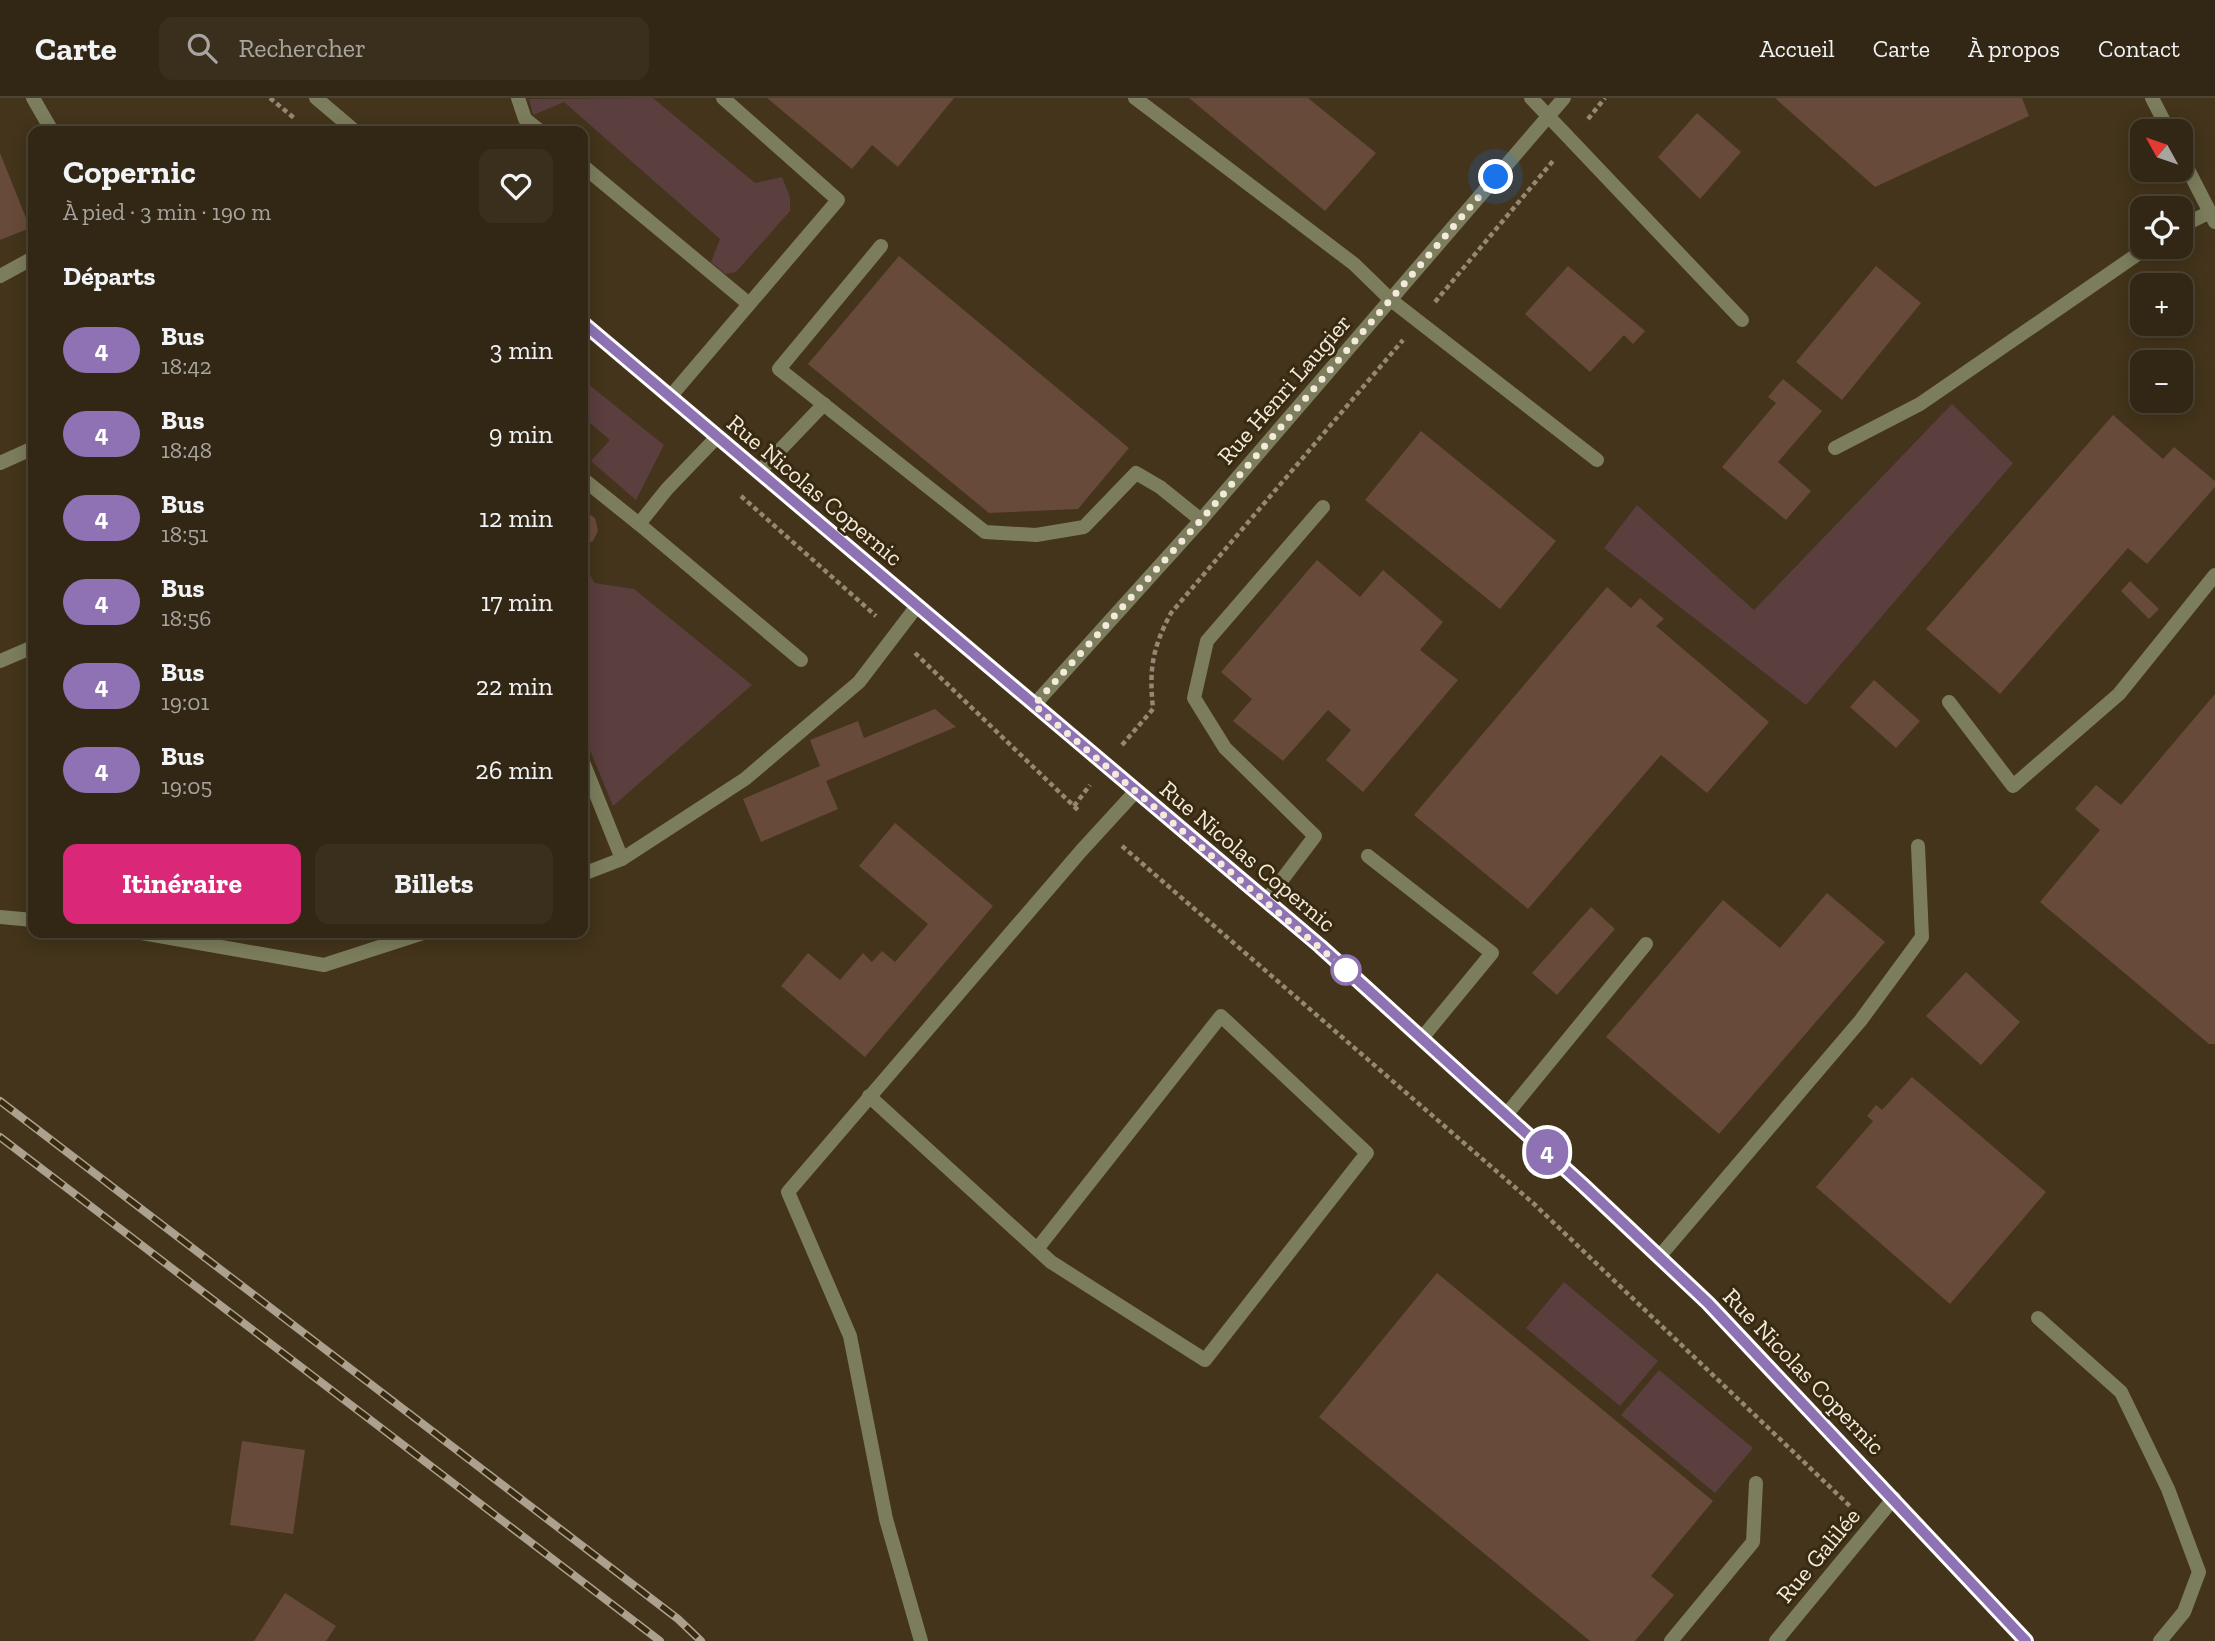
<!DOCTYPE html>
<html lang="fr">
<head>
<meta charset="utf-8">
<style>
  body { margin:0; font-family:"Zilla Slab",serif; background:#3a2f1d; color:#f1f3f6; height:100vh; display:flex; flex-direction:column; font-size:26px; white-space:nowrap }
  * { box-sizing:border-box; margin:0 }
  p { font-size:23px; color:#a8a5a0 }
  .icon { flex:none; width:38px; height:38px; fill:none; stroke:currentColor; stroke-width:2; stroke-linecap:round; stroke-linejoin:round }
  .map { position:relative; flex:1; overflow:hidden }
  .drawer { position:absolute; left:28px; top:28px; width:560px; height:812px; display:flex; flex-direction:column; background:#322714; border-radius:14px; box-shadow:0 4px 18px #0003,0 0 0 2px #4d4434 }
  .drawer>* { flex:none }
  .badge { padding:0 14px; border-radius:23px; font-size:24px; line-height:46px }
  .needle { width:46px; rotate:310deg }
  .buttons { position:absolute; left:2130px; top:21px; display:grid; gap:14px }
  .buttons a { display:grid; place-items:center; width:63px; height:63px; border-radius:14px; background:#322714; box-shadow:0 4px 18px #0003,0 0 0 2px #4d4434; font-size:35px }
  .you { position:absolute; width:35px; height:35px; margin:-18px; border:5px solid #fff; border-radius:50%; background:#1a73e8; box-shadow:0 0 0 10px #1a73e833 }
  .map>.badge { position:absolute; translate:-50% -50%; box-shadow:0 0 0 4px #fff }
  h2 { padding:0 35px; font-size:26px; line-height:63px }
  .round { display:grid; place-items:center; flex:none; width:74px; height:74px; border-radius:14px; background:#3a2f1d }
  .overview { display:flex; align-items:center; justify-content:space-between; height:119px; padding:0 35px }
  h1 { font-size:33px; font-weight:700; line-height:52px }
  .cta { display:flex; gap:14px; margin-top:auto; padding:14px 35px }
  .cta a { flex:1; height:80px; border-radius:14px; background:#db2777; color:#fff; font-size:28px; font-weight:700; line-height:80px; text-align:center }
  .cta a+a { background:#3a2f1d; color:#f1f3f6 }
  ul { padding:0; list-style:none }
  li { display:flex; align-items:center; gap:21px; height:84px; padding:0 35px }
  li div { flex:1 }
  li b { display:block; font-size:26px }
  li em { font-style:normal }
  li .badge { min-width:77px; font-weight:700; text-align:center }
  header { display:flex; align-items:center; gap:42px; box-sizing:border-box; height:98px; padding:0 35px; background:#322714; border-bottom:2px solid #4d4434 }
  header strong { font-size:33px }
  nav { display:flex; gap:38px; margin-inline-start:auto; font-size:24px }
  .search { width:490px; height:63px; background:#3a2f1d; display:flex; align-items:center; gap:18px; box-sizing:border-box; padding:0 24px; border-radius:14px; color:#a8a5a0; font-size:26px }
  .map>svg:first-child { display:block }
  .green { fill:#5b3e3e }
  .building { fill:#684a3a }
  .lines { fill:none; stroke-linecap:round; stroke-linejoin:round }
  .path { stroke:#948874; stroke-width:4.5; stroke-dasharray:5 3.5; stroke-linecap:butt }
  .lane { stroke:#7c7d5c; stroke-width:14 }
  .street { stroke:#7c7d5c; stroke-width:14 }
  .rail-casing { stroke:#aca18e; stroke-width:8 }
  .rail { stroke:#382a10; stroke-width:5; stroke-dasharray:16; stroke-linecap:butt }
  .line-casing { stroke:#fff; stroke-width:16 }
  .line { stroke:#8e72b4; stroke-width:10 }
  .walk { stroke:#f3eadb; stroke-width:7; stroke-dasharray:0 12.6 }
  .stop-dot { fill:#fff; stroke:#8e72b4; stroke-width:3.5 }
  .labels { text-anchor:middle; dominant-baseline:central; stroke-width:6; stroke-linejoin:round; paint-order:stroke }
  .street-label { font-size:24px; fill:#f3eadb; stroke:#382a10 }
</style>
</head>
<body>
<header>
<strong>Carte</strong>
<div class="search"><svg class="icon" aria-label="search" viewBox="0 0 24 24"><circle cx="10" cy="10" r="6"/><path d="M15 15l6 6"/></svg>Rechercher</div>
<nav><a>Accueil</a><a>Carte</a><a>À propos</a><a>Contact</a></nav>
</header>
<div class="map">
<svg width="2215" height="1543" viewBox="0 0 2215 1543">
  <rect width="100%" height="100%" fill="#43341b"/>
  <g class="green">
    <polygon points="653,0 755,85 782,79 790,99 790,113 736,174 725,176 711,164 720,141 564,4 533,17 529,1"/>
    <polygon points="583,282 664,347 636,402 591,363 610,342 583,319"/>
    <polygon points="1952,306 2013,365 1806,607 1604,450 1637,407 1754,512"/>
    <polygon points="585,465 594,485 634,491 752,587 613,708 583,635"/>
    <polygon points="1564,1184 1658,1263 1620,1308 1526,1230"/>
    <polygon points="1659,1272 1753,1350 1715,1395 1621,1317"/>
  </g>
  <g class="building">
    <polygon points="767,0 954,0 898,69 872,47 852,71"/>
    <polygon points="1189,0 1308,0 1376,55 1325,113"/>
    <polygon points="1775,0 2022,0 2029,18 1875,89"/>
    <polygon points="1697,15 1741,54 1700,101 1658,59"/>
    <polygon points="0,55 30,130 0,142"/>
    <polygon points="899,158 1129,350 1078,411 989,415 808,266"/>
    <polygon points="1568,168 1645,233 1633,246 1624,237 1590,274 1525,216"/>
    <polygon points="1876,168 1921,205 1842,302 1796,264"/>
    <polygon points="1783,281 1822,313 1778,364 1811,393 1786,422 1722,369 1776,305 1768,299"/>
    <polygon points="2113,317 2163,361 2174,349 2215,383 2215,389 2147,466 2128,450 2000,596 1926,531"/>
    <polygon points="1421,333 1556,443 1500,511 1365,402"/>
    <polygon points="583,412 595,420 598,433 593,443 583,447"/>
    <polygon points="1317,462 1360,499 1383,472 1443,524 1420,552 1458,582 1363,694 1326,662 1351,632 1328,612 1283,663 1233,623 1252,601 1221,574"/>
    <polygon points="2130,483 2159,511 2149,521 2121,493"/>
    <polygon points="1607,489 1631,510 1640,500 1664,521 1656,528 1769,624 1707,695 1661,657 1528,811 1414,717"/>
    <polygon points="1874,582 1920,623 1896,650 1850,609"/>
    <polygon points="2215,596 2215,946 2209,946 2040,804 2100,732 2075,711 2096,687 2121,707"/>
    <polygon points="935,611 956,629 826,683 838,711 761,744 743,701 820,668 810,642 858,623 864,640"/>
    <polygon points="895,725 993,808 865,959 781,888 808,855 840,882 863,855 872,864 882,853 895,864 928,826 859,768"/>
    <polygon points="1827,795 1885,844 1719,1036 1606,939 1723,802 1780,850"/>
    <polygon points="1591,809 1615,831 1557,897 1532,875"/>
    <polygon points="1966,874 2020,924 1981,967 1926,918"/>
    <polygon points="1912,979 2046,1094 1950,1206 1816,1089 1873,1023 1867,1018 1876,1007 1882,1012"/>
    <polygon points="1437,1175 1713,1403 1651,1478 1674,1497 1635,1543 1590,1543 1319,1319"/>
    <polygon points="242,1343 305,1352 293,1436 230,1427"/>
    <polygon points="285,1495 336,1528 326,1543 254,1543"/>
  </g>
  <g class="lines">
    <g class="path">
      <polyline points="270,0 294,20"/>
      <polyline points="1588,21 1605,0"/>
      <polyline points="1435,204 1553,63"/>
      <polyline points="741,398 876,518"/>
      <polyline points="915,555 1080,714"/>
      <path d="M1122,647l31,-36c-4,-40 -1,-60 18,-96l232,-273"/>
      <polyline points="1074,708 1090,687"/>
      <polyline points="1122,748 1533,1105 1852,1410"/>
    </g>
    <g class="lane">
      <polyline points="33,0 52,33"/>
      <polyline points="518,0 525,21 540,33"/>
      <polyline points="1135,0 1354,166 1391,202 1597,362"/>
      <polyline points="1531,0 1742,222"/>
      <polyline points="583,68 749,206"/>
      <polyline points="2180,129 2210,114"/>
      <polyline points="881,148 779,271 985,434 1036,437 1084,429 1136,375 1160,389 1201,422"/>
      <polyline points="0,178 33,160"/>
      <polyline points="670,299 838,102 723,0"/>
      <polyline points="717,339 667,391 639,426 801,562"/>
      <polyline points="1835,350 1920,306 2148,149"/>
      <polyline points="0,365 29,352"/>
      <polyline points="759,374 824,306"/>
      <polyline points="583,381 639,426"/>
      <polyline points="0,563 33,549"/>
      <polyline points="1949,604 2013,688 2119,596 2215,477"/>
      <polyline points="583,664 622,761 745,681 859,584 917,508"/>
      <polyline points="1368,758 1492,855 1422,940"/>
      <polyline points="583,776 622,761"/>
      <polyline points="1266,803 1315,738 1225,650 1194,600 1207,543 1323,409"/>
      <polyline points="0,819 33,822"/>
      <polyline points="142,835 324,867 423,835"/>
      <polyline points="869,998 1051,1164 1205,1262 1367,1055 1221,918 1037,1151"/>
      <polyline points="1506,1017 1646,846"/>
      <polyline points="1659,1159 1861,922 1922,839 1918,748"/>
      <polyline points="2038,1220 2121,1294 2168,1391 2199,1474 2184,1514 2160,1543"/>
      <polyline points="921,1543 886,1421 850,1238 788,1094 1081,753 1136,693"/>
      <polyline points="1671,1543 1753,1444 1756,1385"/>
    </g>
    <g class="street">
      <polyline points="316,0 355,33"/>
      <polyline points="2152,0 2169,33"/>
      <polyline points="2180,56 2215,124"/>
      <polyline points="583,225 1320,848 1583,1087 1708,1205 2026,1543"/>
      <polyline points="1034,607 1201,422 1564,0"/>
      <polyline points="1776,1543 1894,1400"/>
    </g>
    <defs>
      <g id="rail">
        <polyline points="0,1003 678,1521 701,1543"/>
        <polyline points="0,1039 660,1543"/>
      </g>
    </defs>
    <use href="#rail" class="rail-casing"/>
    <use href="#rail" class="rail"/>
  </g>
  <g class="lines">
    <defs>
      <polyline id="line" points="583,225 1320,848 1583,1087 1708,1205 2026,1543"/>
    </defs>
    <use href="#line" class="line-casing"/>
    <use href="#line" class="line"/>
    <polyline class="walk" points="1346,872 1034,607 1201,422 1496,79"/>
  </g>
  <circle class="stop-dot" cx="1346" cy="872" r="14"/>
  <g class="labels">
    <g class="street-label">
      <text transform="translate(1284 291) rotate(-49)">Rue Henri Laugier</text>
      <text transform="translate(815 392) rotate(40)">Rue Nicolas Copernic</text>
      <text transform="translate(1248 758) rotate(40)">Rue Nicolas Copernic</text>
      <text transform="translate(1804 1273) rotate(46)">Rue Nicolas Copernic</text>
      <text transform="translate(1818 1457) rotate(-50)">Rue Galilée</text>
    </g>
  </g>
</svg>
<div class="buttons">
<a><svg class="needle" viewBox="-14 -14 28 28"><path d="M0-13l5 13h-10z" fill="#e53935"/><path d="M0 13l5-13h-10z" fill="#a8a5a0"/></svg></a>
<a><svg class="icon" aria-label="locate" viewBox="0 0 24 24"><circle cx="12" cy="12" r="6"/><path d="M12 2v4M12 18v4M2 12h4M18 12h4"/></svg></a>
<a>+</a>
<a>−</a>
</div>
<div class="you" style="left:1496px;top:79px"></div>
<b class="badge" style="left:1547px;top:1054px;background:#8e72b4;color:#fff">4</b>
<section class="drawer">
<div class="overview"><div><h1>Copernic</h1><p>À pied · 3 min · 190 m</p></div><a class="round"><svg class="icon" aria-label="heart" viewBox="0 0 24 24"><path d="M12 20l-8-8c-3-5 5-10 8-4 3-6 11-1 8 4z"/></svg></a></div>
<h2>Départs</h2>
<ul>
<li><span class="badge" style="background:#8e72b4;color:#fff">4</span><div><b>Bus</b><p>18:42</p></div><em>3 min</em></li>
<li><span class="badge" style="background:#8e72b4;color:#fff">4</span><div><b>Bus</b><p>18:48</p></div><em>9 min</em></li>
<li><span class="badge" style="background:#8e72b4;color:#fff">4</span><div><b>Bus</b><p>18:51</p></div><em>12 min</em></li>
<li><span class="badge" style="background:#8e72b4;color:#fff">4</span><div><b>Bus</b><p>18:56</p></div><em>17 min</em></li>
<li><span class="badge" style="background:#8e72b4;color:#fff">4</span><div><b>Bus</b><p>19:01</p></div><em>22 min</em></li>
<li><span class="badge" style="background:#8e72b4;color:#fff">4</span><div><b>Bus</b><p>19:05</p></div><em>26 min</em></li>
</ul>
<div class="cta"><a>Itinéraire</a><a>Billets</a></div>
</section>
</div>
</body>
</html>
